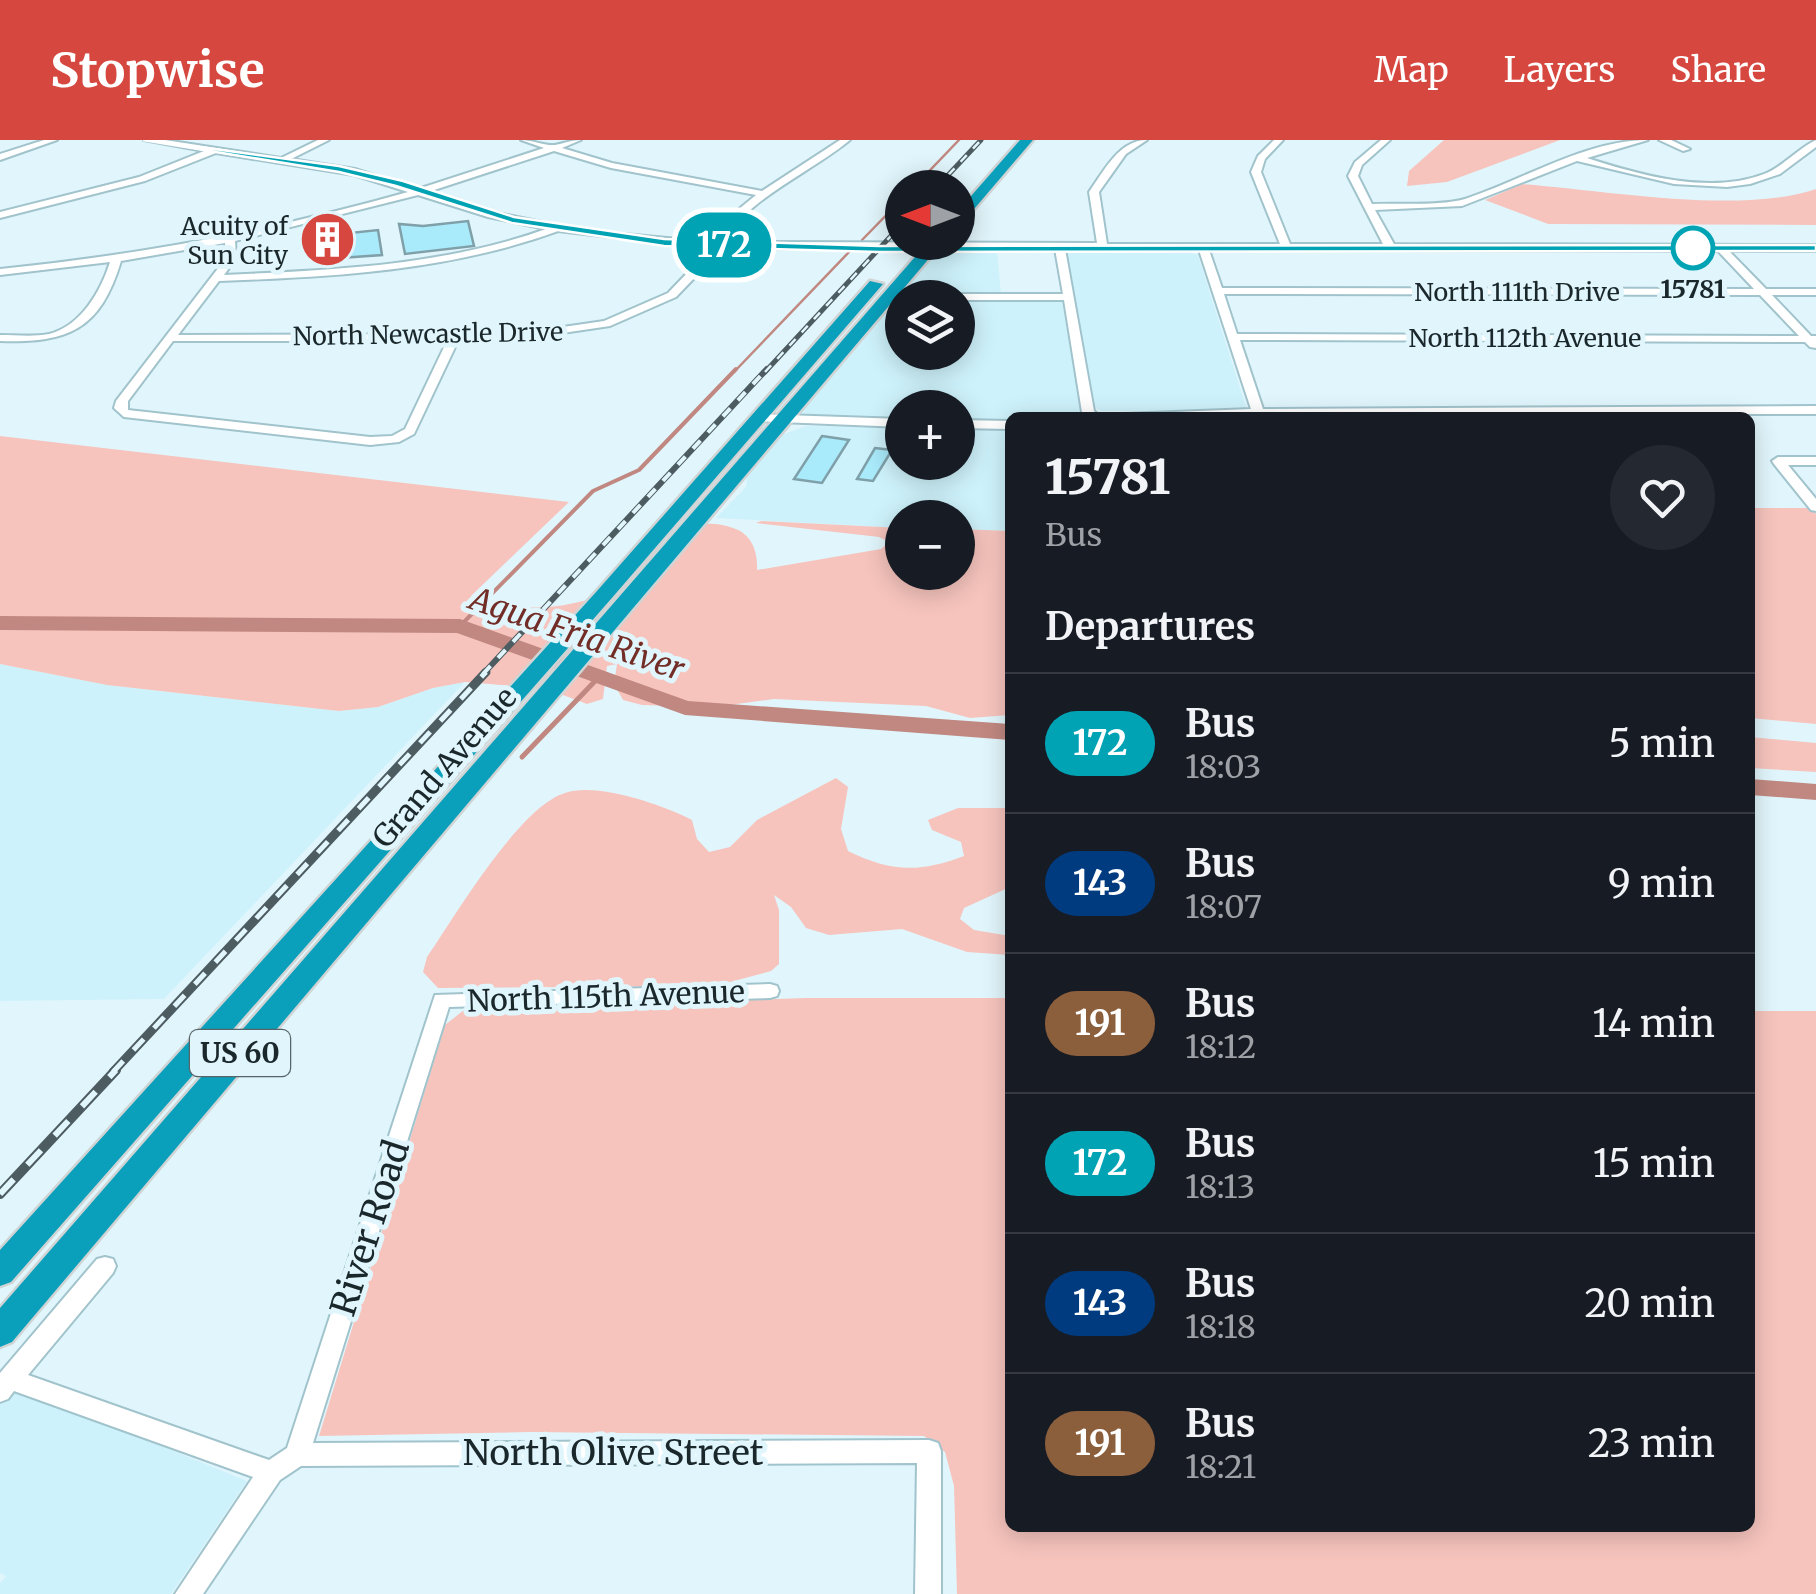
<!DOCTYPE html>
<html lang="en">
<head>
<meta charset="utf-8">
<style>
  body { margin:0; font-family:Merriweather,serif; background:#242831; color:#f1f3f6; height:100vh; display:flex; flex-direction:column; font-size:38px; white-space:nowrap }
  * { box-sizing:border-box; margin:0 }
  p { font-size:32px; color:#9ea1a6 }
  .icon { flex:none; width:55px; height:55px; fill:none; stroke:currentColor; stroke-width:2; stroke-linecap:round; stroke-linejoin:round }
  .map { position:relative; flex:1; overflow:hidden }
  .drawer { position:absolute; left:1005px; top:272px; width:750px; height:1120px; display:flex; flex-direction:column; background:#171b24; border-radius:15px; box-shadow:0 5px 25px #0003 }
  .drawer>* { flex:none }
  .badge { padding:0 20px; border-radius:32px; font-size:35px; line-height:65px }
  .needle { width:65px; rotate:270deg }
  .controls { position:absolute; left:885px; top:30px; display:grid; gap:20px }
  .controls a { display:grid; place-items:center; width:90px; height:90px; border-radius:50%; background:#171b24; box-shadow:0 5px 25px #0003; font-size:50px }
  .map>.badge { position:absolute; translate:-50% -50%; box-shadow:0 0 0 5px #fff }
  h2 { padding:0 40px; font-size:38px; line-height:90px }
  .round { display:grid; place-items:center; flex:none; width:105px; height:105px; border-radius:52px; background:#242831 }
  .overview { display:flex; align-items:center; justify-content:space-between; height:170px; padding:0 40px }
  h1 { font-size:48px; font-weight:800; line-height:75px }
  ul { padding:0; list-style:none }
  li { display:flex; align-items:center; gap:30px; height:140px; padding:0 40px; border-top:2px solid #363941 }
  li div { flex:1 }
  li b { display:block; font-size:38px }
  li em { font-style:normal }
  li .badge { min-width:110px; font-weight:700; text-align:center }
  header { display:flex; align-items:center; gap:60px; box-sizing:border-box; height:140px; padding:0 50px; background:#d6483f; color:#fff }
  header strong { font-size:48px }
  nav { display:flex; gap:55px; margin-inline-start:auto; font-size:35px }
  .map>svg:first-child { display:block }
  .built { fill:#cef2fb }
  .green { fill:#f6c4bd }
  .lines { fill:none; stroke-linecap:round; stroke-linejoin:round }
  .stream-far2 { stroke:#c08881; stroke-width:2.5 }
  .stream-far1 { stroke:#c08881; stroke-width:4 }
  .stream { stroke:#c08881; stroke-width:5 }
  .river { fill:#c08881; fill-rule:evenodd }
  .building { fill:#a9eafb; stroke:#7fa0a9; stroke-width:2.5 }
  .minor-casing { stroke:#a1c3cc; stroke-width:4 }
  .highway-casing { stroke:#d1d4d5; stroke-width:5 }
  .minor { fill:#fff; fill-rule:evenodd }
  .highway { fill:#0aa0bb; fill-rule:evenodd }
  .rail-far3-casing { stroke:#4d5c60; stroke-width:5 }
  .rail-far2-casing { stroke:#4d5c60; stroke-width:6 }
  .rail-far1-casing { stroke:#4d5c60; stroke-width:9 }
  .rail-casing { stroke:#4d5c60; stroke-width:10 }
  .rail-far3 { stroke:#e1f6fc; stroke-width:2.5; stroke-dasharray:9; stroke-linecap:butt }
  .rail-far2 { stroke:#e1f6fc; stroke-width:4; stroke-dasharray:11; stroke-linecap:butt }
  .rail-far1 { stroke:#e1f6fc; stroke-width:5; stroke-dasharray:15; stroke-linecap:butt }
  .rail { stroke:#e1f6fc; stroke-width:6; stroke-dasharray:20; stroke-linecap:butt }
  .line { fill:#00a3b4; stroke:#fff; stroke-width:2.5 }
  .stop-dot { fill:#fff; stroke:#00a3b4; stroke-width:5 }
  .labels { text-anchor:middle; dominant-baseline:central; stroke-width:10; stroke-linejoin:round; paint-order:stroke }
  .far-poi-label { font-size:25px; fill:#1a272b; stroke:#e1f6fc; text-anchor:end }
  .far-stop-label { font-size:25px; font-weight:bold; fill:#1a272b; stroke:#e1f6fc }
  .far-street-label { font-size:25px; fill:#1a272b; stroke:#e1f6fc }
  .shield { fill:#e1f6fc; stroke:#56656a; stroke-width:2.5 }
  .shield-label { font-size:28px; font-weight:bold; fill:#1a272b }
  .street-label { font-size:30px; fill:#1a272b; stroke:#e1f6fc }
  .water-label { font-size:32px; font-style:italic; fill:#722d27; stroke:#e1f6fc }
  .near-street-label { font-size:35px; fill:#1a272b; stroke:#e1f6fc }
</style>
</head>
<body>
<header>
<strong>Stopwise</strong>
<nav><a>Map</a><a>Layers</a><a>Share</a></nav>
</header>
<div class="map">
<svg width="1816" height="1454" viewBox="0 0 1816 1454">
  <rect width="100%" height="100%" fill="#e1f6fc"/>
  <g class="built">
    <polygon points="948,111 997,111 1001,154 904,151 936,113"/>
    <polygon points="1074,111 1185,111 1198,115 1247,270 1102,271 1094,267 1066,114"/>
    <polygon points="902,159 902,212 958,212 958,160 1062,162 1082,277 958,281 958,268 902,268 902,280 803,277 799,271 890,163"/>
    <polygon points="806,286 902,287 902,322 958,322 958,288 1010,288 1010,391 958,389 958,378 902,378 902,388 716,378 746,347 747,337 781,295"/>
    <polygon points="0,524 107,545 339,571 378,567 433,548 465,542 164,859 0,861"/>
    <polygon points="14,1246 247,1341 171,1454 0,1454 0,1443 6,1436 0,1433 0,1262"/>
  </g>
  <g class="green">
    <polygon points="1444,0 1560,0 1447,42 1407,46 1409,31"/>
    <path d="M1522,44c83,6 218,31 294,5v36l-268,-1 -63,-24z"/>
    <path d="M0,296l569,66 -98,94c49,18 94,14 142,-5 10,-3 16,-13 23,-20 27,-30 54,-58 97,-43 20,6 25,26 24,42l124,-21 8,-7 -10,-5 -123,-14 5,-2 141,7v44h56v-43l52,2v184l-40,3 -44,-12 -152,-7 -59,8 -73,-2 -19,-5 -9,-16 3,-20 -10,2 -4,33 -16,5 -40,-15 -82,-7 -32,6 -55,19 -39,4 -232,-26 -107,-21z"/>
    <polygon points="1750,368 1811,368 1816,374 1816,584 1750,578"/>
    <polygon points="763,571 927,580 976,587 1010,586 1010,593 789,583 724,573"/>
    <polygon points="1750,597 1816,603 1816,632 1750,628"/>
    <path d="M836,638l12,9 -7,42 7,22c43,21 71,22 116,5l-3,-14 -29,-12 -4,-10 30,-12h52v79l-46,21 -4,11 14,11 36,6v19l-43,-3 -65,-23 -73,6 -23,-7 -15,-21 -17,-12 5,15v54l-8,7 -56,15 -277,2 -15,-16 4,-15c29,-42 92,-150 138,-164 33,-11 97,12 127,27l5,19 12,13 21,-5 27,-27z"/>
    <polygon points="806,858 1010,858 1010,1388 1750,1388 1750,871 1816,871 1816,1454 957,1454 954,1346 945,1312 924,1296 530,1292 319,1296 445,885 464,870"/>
  </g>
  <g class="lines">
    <g class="stream-far2">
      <polyline points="913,48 959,0"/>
      <polyline points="862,100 902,59"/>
      <polyline points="734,232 849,112"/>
    </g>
    <polyline class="stream-far1" points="460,486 593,351 639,330 736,229"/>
    <polyline class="stream" points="522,617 599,537"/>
    <g class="river">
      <polygon points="0,476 460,479 688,561 1010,584 1010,600 685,575 457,493 0,490"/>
      <polygon points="1750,639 1816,644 1816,660 1750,655"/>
    </g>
  </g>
  <g class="building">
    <polygon points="468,81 474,106 405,114 399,84 423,86"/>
    <polygon points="378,90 382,115 312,120 311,97"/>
    <polygon points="822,296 849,300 822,343 794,339"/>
    <polygon points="875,308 892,310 873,341 857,339"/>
  </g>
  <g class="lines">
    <defs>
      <g id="minor">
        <polygon points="44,0 57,0 0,20 0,14"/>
        <path d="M144,0h21l116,18 37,-18h11l-38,19 64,10 63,20 126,-41 -23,-8c11,0 24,6 34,5 10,-2 17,-5 26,-5l-19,8 50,15 150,28 78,-51h10c-43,35 -97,55 -129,102l376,1 -8,-51c15,-21 30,-52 58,-52l-21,14 -27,38 8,52h173l-29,-72 7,-16 16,-16h9l-18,19 -4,13 29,72h93l-35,-68 7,-14 26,-22h9l-28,25 -4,11 14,28c27,-1 68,2 93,-5 58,-19 121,-59 183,-59l-61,18c53,17 122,37 177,16 19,-7 33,-25 52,-34v7l-36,27 -30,10 -23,3 -53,-3 -97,-23 -115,45 -87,4 19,34 422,1v6h-87l37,38h50v6h-44l39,41h5v12l-6,-1 -5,-5 -565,-2 23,69 553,-3v8h-478l-72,4h-179l-5,-6 -18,-112h-106v-2l-72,2 -5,-3 5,-3h177l-8,-45 -339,-1 -16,24 -24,25 -66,29 -95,14 -57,1 -44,93 -15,8 -29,3 -246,-28 -10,-9 2,-7 110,-143 -1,-15 -104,18c-21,70 -54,82 -121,80v-6c16,0 33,2 49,-1 32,-8 52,-43 61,-72l-110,13v-6c139,-14 274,-39 408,-77l-54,-17 -138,-22 -71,28 -145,37v-6l139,-35 65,-26zM554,11l57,17 145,27 -28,23 -18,24 -129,-12 -88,-18 -65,-20zM418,55l70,22 58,12c-103,37 -214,41 -322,46l12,-17 -1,-17zM558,91l149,17 -15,20 -24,25 -64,28 -89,13 -337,1 41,-54c114,-4 230,-10 339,-50zM1065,109l134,1 52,159 -153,6 -4,-4zM1209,110l509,1 36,38 -532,-1zM1224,154l536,1 39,41 -562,-2zM173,201h274l-42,88 -13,7 -22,1 -242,-27v-9z"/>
        <polygon points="1659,0 1671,0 1690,9 1683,11"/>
        <polygon points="757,274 902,279 902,287 753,281 753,275"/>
        <polygon points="958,280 1010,281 1010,289 958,288"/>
        <polygon points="1778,317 1816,317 1816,325 1788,325 1816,359 1816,371 1811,370 1774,324 1772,321"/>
        <polygon points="770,844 777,846 779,851 777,856 770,858 449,867 313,1303 929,1300 938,1303 941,1311 941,1454 915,1454 917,1323 301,1326 280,1340 203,1454 175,1454 253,1337 14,1251 8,1259 0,1262 0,1233 97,1119 105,1117 113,1119 116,1126 113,1133 28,1235 269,1320 287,1308 435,855"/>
      </g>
      <g id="highway">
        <polygon points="1020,0 1033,0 963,82 958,83 958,71"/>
        <polygon points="928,102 943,102 12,1202 0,1207 0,1168"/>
        <polygon points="870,141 883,144 611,459 11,1142 0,1146 0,1110 597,451"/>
      </g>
    </defs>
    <use href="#minor" class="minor-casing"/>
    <use href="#highway" class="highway-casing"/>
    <use href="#minor" class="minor"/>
    <use href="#highway" class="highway"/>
    <defs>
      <g id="rail-far3">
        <polyline points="936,48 981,0"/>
        <polyline points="765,232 902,84"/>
      </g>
      <polyline id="rail-far2" points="483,534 767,229"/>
      <polyline id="rail-far1" points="113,932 486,532"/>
      <polyline id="rail" points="0,1054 116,930"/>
    </defs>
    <use href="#rail-far3" class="rail-far3-casing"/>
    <use href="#rail-far2" class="rail-far2-casing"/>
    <use href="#rail-far1" class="rail-far1-casing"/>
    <use href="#rail" class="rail-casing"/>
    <use href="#rail-far3" class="rail-far3"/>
    <use href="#rail-far2" class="rail-far2"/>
    <use href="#rail-far1" class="rail-far1"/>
    <use href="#rail" class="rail"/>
  </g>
  <polygon class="line" points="143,0 148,0 339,26 403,41 514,77 664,99 879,106 1816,105 1816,111 879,112 664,106 512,83 396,46 339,32"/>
  <defs>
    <symbol id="building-disc" viewBox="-11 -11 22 22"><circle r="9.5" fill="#d6483f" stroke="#e1f6fc"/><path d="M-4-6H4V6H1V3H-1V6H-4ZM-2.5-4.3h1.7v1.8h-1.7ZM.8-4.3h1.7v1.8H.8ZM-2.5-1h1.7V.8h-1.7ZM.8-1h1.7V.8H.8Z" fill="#fff"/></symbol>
  </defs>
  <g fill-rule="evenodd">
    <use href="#building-disc" x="296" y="68" width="63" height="63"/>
  </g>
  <circle class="stop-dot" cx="1693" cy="108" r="20"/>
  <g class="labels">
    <g class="far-poi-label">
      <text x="288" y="86">Acuity of<tspan x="288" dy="29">Sun City</tspan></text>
    </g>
    <g class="far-stop-label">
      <text x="1693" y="149">15781</text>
    </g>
    <g class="far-street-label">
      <text x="1517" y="152">North 111th Drive</text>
      <text transform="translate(428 194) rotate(-1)">North Newcastle Drive</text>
      <text x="1525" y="198">North 112th Avenue</text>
    </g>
    <rect class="shield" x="190" y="890" width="100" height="46" rx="8"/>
    <g class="shield-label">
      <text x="240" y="913">US 60</text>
    </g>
    <g class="street-label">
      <text transform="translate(444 627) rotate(-49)">Grand Avenue</text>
      <text transform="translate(606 856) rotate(-2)">North 115th Avenue</text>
    </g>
    <g class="water-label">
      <text transform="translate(577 494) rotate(19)">Agua Fria River</text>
    </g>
    <g class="near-street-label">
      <text transform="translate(370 1088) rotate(-72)">River Road</text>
      <text x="613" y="1313">North Olive Street</text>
    </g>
  </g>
</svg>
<div class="controls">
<a><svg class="needle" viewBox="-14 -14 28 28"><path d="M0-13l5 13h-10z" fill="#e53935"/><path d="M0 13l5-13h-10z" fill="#9ea1a6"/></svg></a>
<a><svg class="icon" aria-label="layers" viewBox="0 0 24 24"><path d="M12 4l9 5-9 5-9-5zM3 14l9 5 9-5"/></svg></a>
<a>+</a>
<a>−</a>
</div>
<b class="badge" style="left:724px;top:105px;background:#00a3b4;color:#fff">172</b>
<section class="drawer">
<div class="overview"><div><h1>15781</h1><p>Bus</p></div><a class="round"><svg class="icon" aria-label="heart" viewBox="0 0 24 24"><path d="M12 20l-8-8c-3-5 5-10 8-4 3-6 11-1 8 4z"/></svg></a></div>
<h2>Departures</h2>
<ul>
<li><span class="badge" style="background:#00a3b4;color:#fff">172</span><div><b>Bus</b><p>18:03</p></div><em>5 min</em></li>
<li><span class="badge" style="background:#003b80;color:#fff">143</span><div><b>Bus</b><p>18:07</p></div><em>9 min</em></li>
<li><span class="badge" style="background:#8b5e3c;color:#fff">191</span><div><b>Bus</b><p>18:12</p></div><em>14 min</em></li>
<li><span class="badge" style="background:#00a3b4;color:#fff">172</span><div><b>Bus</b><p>18:13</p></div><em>15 min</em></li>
<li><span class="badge" style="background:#003b80;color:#fff">143</span><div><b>Bus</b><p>18:18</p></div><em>20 min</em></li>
<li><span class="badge" style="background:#8b5e3c;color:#fff">191</span><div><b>Bus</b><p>18:21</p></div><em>23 min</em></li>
</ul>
</section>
</div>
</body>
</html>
